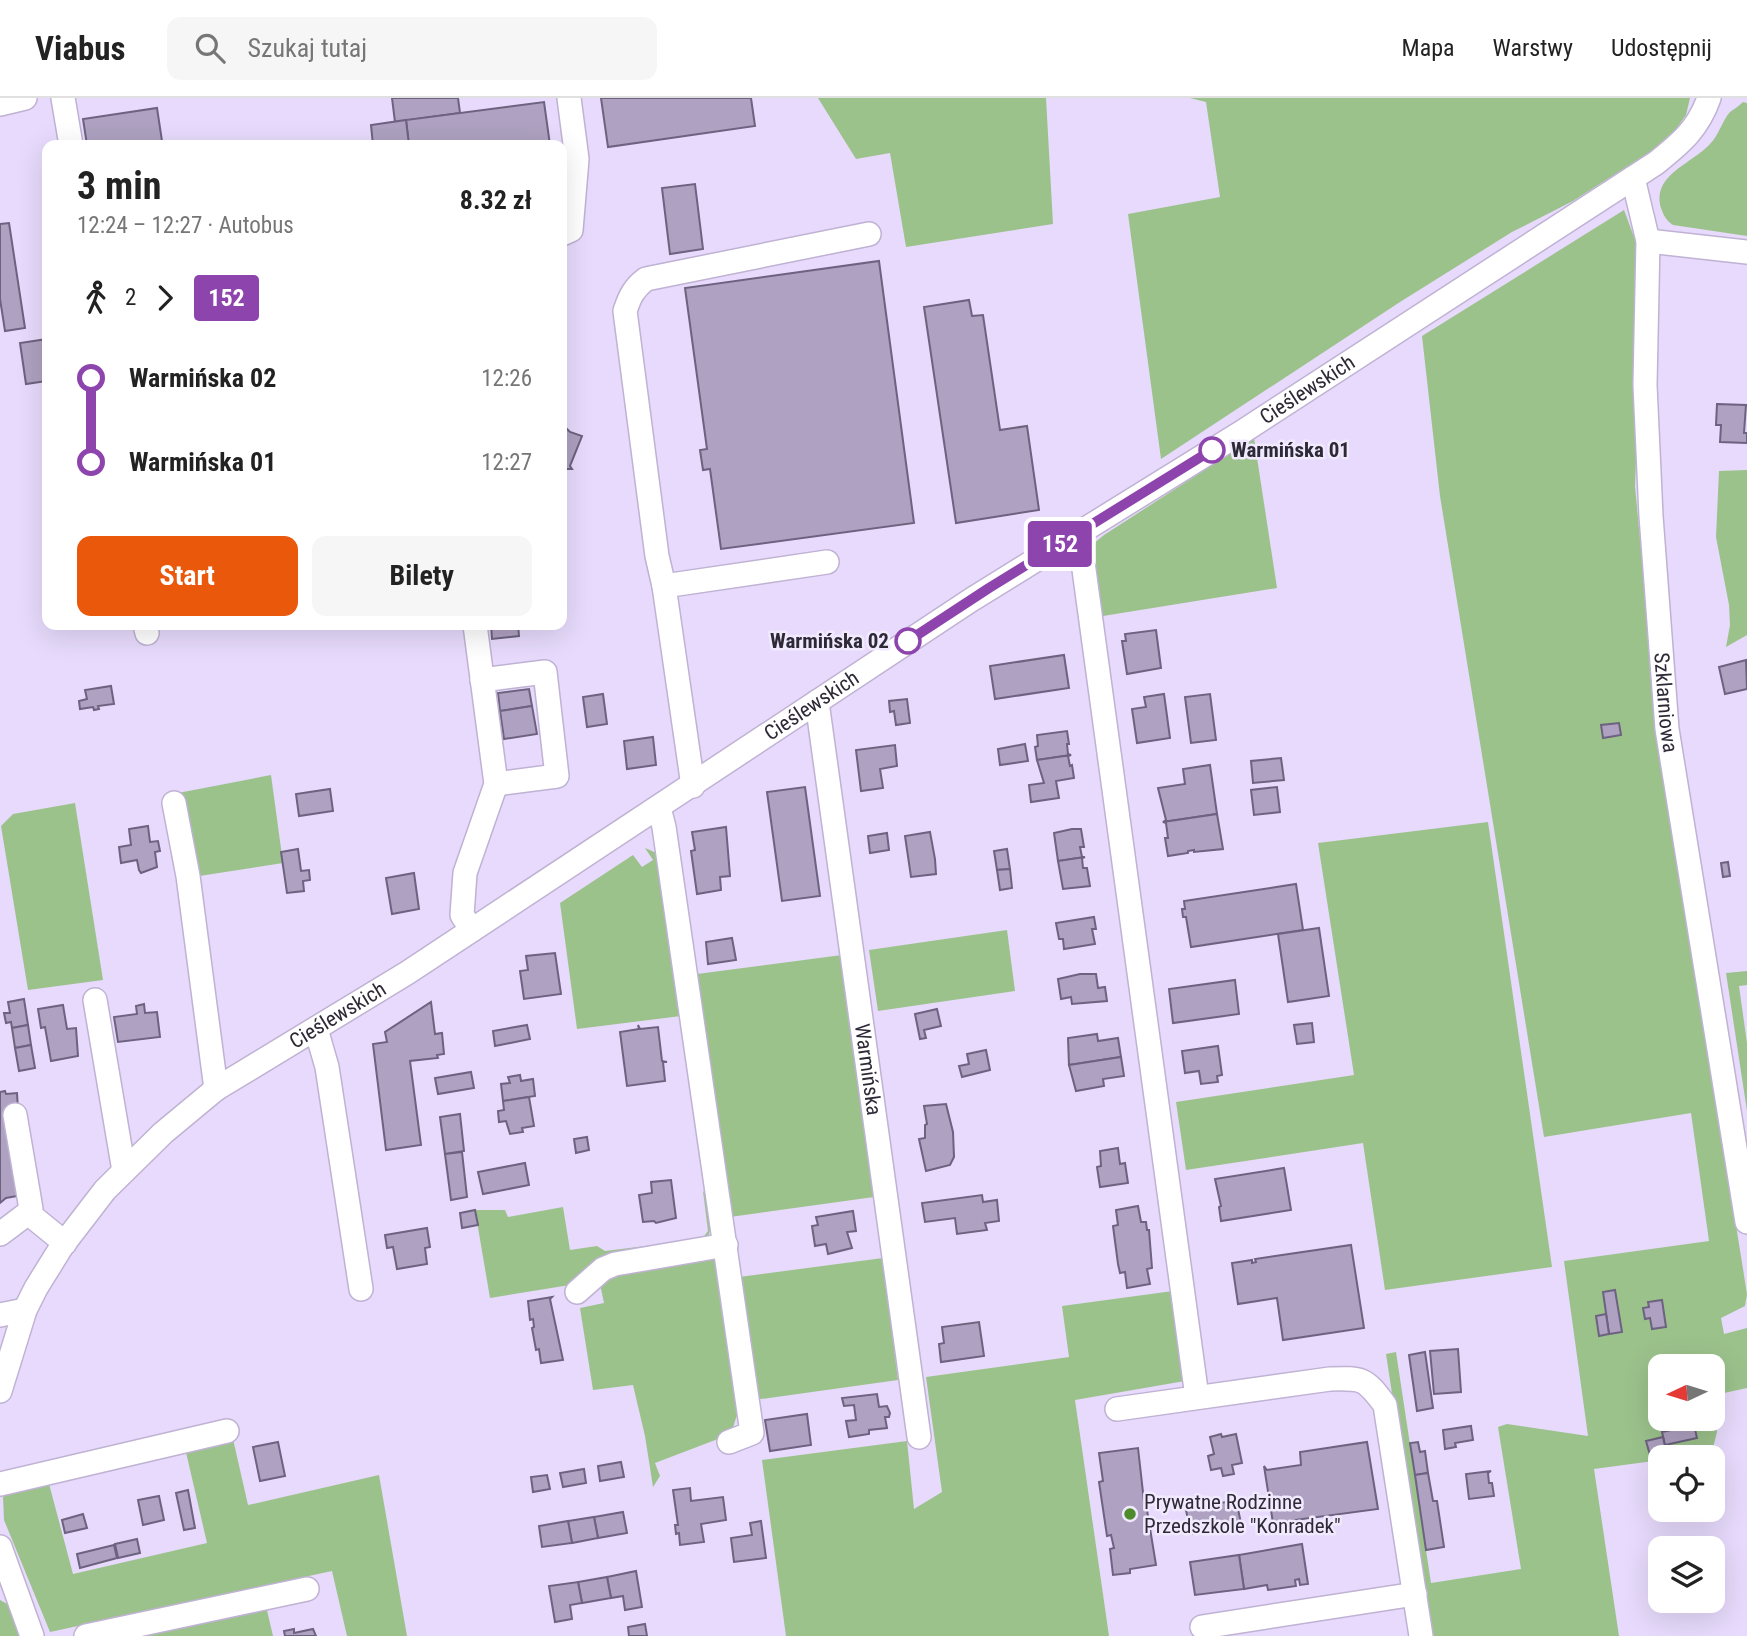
<!DOCTYPE html>
<html lang="pl">
<head>
<meta charset="utf-8">
<style>
  body { margin:0; font-family:"Roboto Condensed",sans-serif; background:#f6f6f6; color:#222; height:100vh; display:flex; flex-direction:column; font-size:26px; white-space:nowrap }
  * { box-sizing:border-box; margin:0 }
  p { font-size:23px; color:#767676 }
  .icon { flex:none; width:38px; height:38px; fill:none; stroke:currentColor; stroke-width:2; stroke-linecap:round; stroke-linejoin:round }
  .map { position:relative; flex:1; overflow:hidden }
  .details { position:absolute; left:42px; top:42px; width:525px; height:490px; display:flex; flex-direction:column; background:#fff; border-radius:14px; box-shadow:0 7px 28px #0002 }
  .details>* { flex:none }
  .badge { padding:0 14px; border-radius:5px; font-size:24px; line-height:46px }
  .needle { width:46px; rotate:266deg }
  .tools { position:absolute; left:1648px; top:1256px; display:grid; gap:14px }
  .tools a { display:grid; place-items:center; width:77px; height:77px; border-radius:14px; background:#fff; box-shadow:0 7px 28px #0002; font-size:35px }
  .map>.badge { position:absolute; translate:-50% -50%; box-shadow:0 0 0 4px #fff }
  .legs { display:flex; align-items:center; gap:10px; height:77px; padding:0 35px; font-size:23px }
  .legs p { margin-inline-start:auto }
  .overview { display:flex; align-items:center; justify-content:space-between; height:119px; padding:0 35px }
  h1 { font-size:38px; font-weight:700; line-height:52px }
  .cta { display:flex; gap:14px; margin-top:auto; padding:14px 35px }
  .cta a { flex:1; height:80px; border-radius:14px; background:#ea580c; color:#fff; font-size:28px; font-weight:700; line-height:80px; text-align:center }
  .cta a+a { background:#f6f6f6; color:#222 }
  ul { padding:0 35px; list-style:none }
  li { display:flex; align-items:center; gap:24px; height:84px; font-size:26px }
  li i { display:grid; place-items:center; width:10px; height:100%; margin:0 9px; background:currentColor }
  li i::after { content:''; width:18px; height:18px; margin:-9px; border:5px solid; border-radius:50%; background:#fff }
  li p { margin-inline-start:auto }
  li:first-child i { background:linear-gradient(#0000 50%,currentColor 0) }
  li:last-child i { background:linear-gradient(currentColor 50%,#0000 0) }
  header { display:flex; align-items:center; gap:42px; box-sizing:border-box; height:98px; padding:0 35px; background:#fff; border-bottom:2px solid #e0e0e0 }
  header strong { font-size:33px }
  nav { display:flex; gap:38px; margin-inline-start:auto; font-size:24px }
  .search { width:490px; height:63px; background:#f6f6f6; display:flex; align-items:center; gap:18px; box-sizing:border-box; padding:0 24px; border-radius:14px; color:#767676; font-size:26px }
  .map>svg:first-child { display:block }
  .green { fill:#9cc28c; fill-rule:evenodd }
  .building { fill:#aea1c1; stroke:#6d627f; stroke-width:2 }
  .lines { fill:none; stroke-linecap:round; stroke-linejoin:round }
  .minor-casing { stroke:#bfb2d3; stroke-width:26 }
  .minor { stroke:#fff; stroke-width:23 }
  .line-1-casing { stroke:#fff; stroke-width:16 }
  .line-1 { stroke:#8e44ad; stroke-width:10 }
  .stop-1-dot { fill:#fff; stroke:#8e44ad; stroke-width:3.5 }
  .poi-dot { fill:#4d8b2c; stroke:#f1eafe; stroke-width:2.5 }
  .labels { text-anchor:middle; dominant-baseline:central; stroke-width:5; stroke-linejoin:round; paint-order:stroke }
  .street-label { font-size:21px; fill:#2e2936; stroke:#f1eafe }
  .stop-label { font-size:21px; font-weight:bold; fill:#2e2936; stroke:#f1eafe; text-anchor:start }
  .poi-label { font-size:21px; fill:#2e2936; stroke:#f1eafe; text-anchor:start }
</style>
</head>
<body>
<header>
<strong>Viabus</strong>
<div class="search"><svg class="icon" aria-label="search" viewBox="0 0 24 24"><circle cx="10" cy="10" r="6"/><path d="M15 15l6 6"/></svg>Szukaj tutaj</div>
<nav><a>Mapa</a><a>Warstwy</a><a>Udostępnij</a></nav>
</header>
<div class="map">
<svg width="1747" height="1538" viewBox="0 0 1747 1538">
  <rect width="100%" height="100%" fill="#e7dafc"/>
  <g class="green">
    <polygon points="818,0 1046,0 1053,126 906,149 890,55 856,61"/>
    <polygon points="1190,0 1690,0 1686,17 1676,31 1653,52 1573,103 1512,134 1400,204 1161,361 1128,116 1220,99 1206,4"/>
    <path d="M1743,4l4,1v133l-74,-11c-8,-6 -9,-9 -12,-17 -9,-33 29,-43 49,-64 9,-9 12,-23 20,-32 4,-3 9,-6 13,-10z"/>
    <path d="M1624,112l16,43 2,61 -7,172 25,264 87,544 -2,12 -24,12 3,16 23,-6v60l-32,7 2,37 -5,20 -51,6v2l-67,9 25,167h-190l-43,-282 10,-2 35,231 90,-14 -23,-142 9,-3 81,12 -24,-175 145,-20 -18,-128 -147,24 -104,-641 -18,-160zM1661,1269h52v52h-52z"/>
    <polygon points="1254,340 1277,490 1103,518 1090,464 1093,446 1104,437"/>
    <polygon points="1747,372 1747,537 1726,549 1730,527 1729,507 1716,439 1719,373"/>
    <polygon points="271,677 283,765 193,779 178,695"/>
    <polygon points="75,705 103,882 28,892 1,728 13,716"/>
    <polygon points="1488,724 1552,1169 1385,1192 1363,1045 1186,1072 1176,1004 1354,977 1318,745"/>
    <polygon points="645,750 659,756 681,918 577,931 560,805 633,757 642,769 653,762"/>
    <polygon points="1007,832 1015,893 878,913 869,852"/>
    <polygon points="842,857 874,1099 730,1119 697,876"/>
    <polygon points="1747,873 1747,887 1739,888 1747,945 1747,1013 1726,875"/>
    <polygon points="703,1093 710,1100 713,1122 708,1139 702,1145 678,1151 625,1159 588,1169 581,1185 577,1189 576,1186 490,1200 475,1112 505,1112 508,1119 563,1109 570,1152 597,1148 605,1153 702,1141 708,1133"/>
    <polygon points="717,1159 741,1304 731,1336 655,1365 660,1378 653,1389 645,1338 633,1287 593,1292 580,1210 604,1205 600,1186 616,1173"/>
    <polygon points="883,1160 898,1282 754,1302 739,1179"/>
    <polygon points="1173,1193 1185,1283 1075,1302 1109,1538 786,1538 762,1362 907,1343 914,1411 942,1394 926,1279 1069,1259 1062,1208"/>
    <polygon points="233,1341 248,1407 379,1377 407,1538 347,1538 332,1473 50,1534 4,1422 3,1399 18,1385 48,1382 73,1476 207,1445 185,1350"/>
    <polygon points="0,1502 11,1508 21,1538 0,1538"/>
    <polygon points="266,1508 273,1538 131,1538"/>
  </g>
  <g class="building">
    <polygon points="392,0 458,0 460,15 395,24"/>
    <polygon points="601,0 751,0 755,28 608,49"/>
    <polygon points="544,4 550,47 409,47 406,22"/>
    <polygon points="157,10 162,43 134,47 87,47 83,21"/>
    <polygon points="406,22 409,47 373,47 371,27"/>
    <polygon points="695,86 703,151 670,156 662,90"/>
    <polygon points="9,125 25,230 5,233 0,201 0,126"/>
    <polygon points="879,163 914,425 721,451 710,371 703,372 700,352 707,351 685,190"/>
    <polygon points="969,202 972,218 983,217 1000,332 1027,328 1039,412 956,425 924,209"/>
    <polygon points="47,241 47,283 26,286 20,245"/>
    <polygon points="1717,306 1746,307 1744,335 1747,335 1747,345 1720,344 1721,327 1716,327"/>
    <polygon points="562,326 570,334 582,338 570,368 572,371 562,371"/>
    <polygon points="491,527 518,527 519,538 492,541"/>
    <polygon points="1156,532 1161,570 1127,576 1122,543 1126,543 1125,536"/>
    <polygon points="1064,557 1069,590 995,601 990,568"/>
    <polygon points="1746,562 1747,591 1725,596 1719,569"/>
    <polygon points="111,588 114,606 98,608 99,611 94,612 93,609 80,611 79,603 87,601 85,592"/>
    <polygon points="529,591 532,608 500,613 498,595"/>
    <polygon points="603,596 607,626 587,629 583,599"/>
    <polygon points="1164,596 1170,640 1137,645 1132,611 1146,609 1144,599"/>
    <polygon points="1210,596 1216,642 1191,645 1185,599"/>
    <polygon points="907,601 910,625 896,627 894,613 890,614 889,603"/>
    <polygon points="532,608 537,636 504,641 500,613"/>
    <polygon points="1619,625 1621,637 1603,640 1601,627"/>
    <polygon points="1067,633 1069,646 1067,646 1068,656 1071,657 1037,662 1035,649 1038,648 1037,637"/>
    <polygon points="653,639 656,667 627,671 624,643"/>
    <polygon points="1025,646 1028,663 1000,667 998,651"/>
    <polygon points="895,647 897,668 880,671 883,690 861,693 856,652"/>
    <polygon points="1071,657 1068,658 1070,668 1072,667 1074,680 1056,683 1059,700 1031,704 1029,687 1044,685 1037,662"/>
    <polygon points="1281,660 1284,682 1253,685 1251,663"/>
    <polygon points="1210,667 1217,716 1163,724 1166,722 1158,690 1185,686 1183,671"/>
    <polygon points="805,689 820,798 782,803 767,694"/>
    <polygon points="1277,689 1280,714 1254,717 1251,692"/>
    <polygon points="330,691 333,713 299,718 296,696"/>
    <polygon points="1217,716 1223,751 1194,754 1194,752 1188,753 1188,755 1168,758 1165,740 1168,740 1166,725 1163,724"/>
    <polygon points="148,728 150,744 158,743 160,753 155,754 157,769 141,775 139,772 137,762 121,765 119,749 131,747 129,731"/>
    <polygon points="726,729 730,778 720,779 721,792 697,796 691,753 695,752 692,734"/>
    <polygon points="1072,731 1081,731 1084,749 1080,749 1082,759 1085,759 1058,763 1054,735"/>
    <polygon points="930,734 935,761 936,776 911,779 905,738"/>
    <polygon points="887,735 889,752 870,755 868,738"/>
    <polygon points="298,751 301,773 309,772 310,782 303,783 304,793 287,795 281,754"/>
    <polygon points="1007,751 1010,771 997,772 994,753"/>
    <polygon points="1085,759 1082,760 1083,770 1087,770 1090,788 1063,791 1058,763"/>
    <polygon points="1728,764 1730,778 1723,779 1721,765"/>
    <polygon points="1010,771 1012,790 1000,792 997,772"/>
    <polygon points="414,775 419,811 392,816 386,780"/>
    <polygon points="1296,786 1303,832 1191,849 1186,819 1183,819 1182,811 1185,811 1184,803"/>
    <polygon points="1094,819 1096,831 1092,831 1095,846 1064,851 1063,841 1059,841 1056,825"/>
    <polygon points="1319,830 1329,898 1288,904 1278,836"/>
    <polygon points="732,840 736,862 708,866 706,844"/>
    <polygon points="555,855 561,896 524,901 520,873 528,872 526,858"/>
    <polygon points="1080,876 1096,876 1098,890 1105,889 1107,903 1072,906 1071,899 1061,901 1058,881"/>
    <polygon points="1235,882 1239,916 1173,925 1169,891"/>
    <polygon points="24,901 28,927 12,930 11,924 6,925 4,915 10,915 8,904"/>
    <polygon points="431,904 435,936 442,935 444,956 437,957 438,960 410,963 421,1047 386,1052 373,946 387,944 385,934"/>
    <polygon points="144,906 145,915 157,914 160,939 118,944 114,919 137,916 136,908"/>
    <polygon points="63,907 67,931 76,930 78,958 51,963 45,929 41,930 38,911"/>
    <polygon points="937,911 941,928 924,932 926,940 920,941 915,916"/>
    <polygon points="1312,925 1314,944 1297,946 1294,927"/>
    <polygon points="28,927 31,947 15,950 12,930"/>
    <polygon points="527,927 530,941 495,948 493,933"/>
    <polygon points="638,927 640,931 658,929 662,963 667,964 663,964 665,983 627,988 620,934 639,931"/>
    <polygon points="1097,936 1098,943 1118,940 1121,959 1069,967 1068,940"/>
    <polygon points="31,947 35,970 19,973 15,950"/>
    <polygon points="1218,948 1222,977 1217,978 1218,984 1201,986 1199,973 1185,975 1182,953"/>
    <polygon points="986,952 990,972 962,979 959,968 969,966 967,956"/>
    <polygon points="1121,959 1124,978 1103,981 1104,988 1076,993 1069,967"/>
    <polygon points="471,974 474,990 438,996 435,980"/>
    <polygon points="520,977 521,983 533,981 535,998 503,1003 501,986 510,985 508,979"/>
    <polygon points="5,993 6,996 17,995 23,1097 6,1100 0,1105 0,994"/>
    <polygon points="529,999 534,1028 522,1030 523,1034 510,1036 506,1023 499,1024 498,1013 504,1012 503,1003"/>
    <polygon points="946,1006 953,1034 954,1059 950,1067 926,1073 919,1041 925,1040 925,1027 927,1026 924,1008"/>
    <polygon points="460,1016 464,1053 445,1056 440,1019"/>
    <polygon points="587,1039 589,1052 576,1055 574,1041"/>
    <polygon points="1118,1050 1120,1066 1125,1065 1128,1085 1100,1089 1097,1069 1101,1068 1100,1053"/>
    <polygon points="462,1054 467,1099 451,1102 445,1056"/>
    <polygon points="525,1065 529,1087 483,1096 478,1074"/>
    <polygon points="1284,1070 1291,1112 1221,1123 1219,1109 1221,1108 1215,1081"/>
    <polygon points="671,1082 676,1120 656,1125 654,1123 643,1124 639,1097 652,1095 651,1084"/>
    <polygon points="982,1097 983,1104 997,1102 999,1123 985,1125 987,1132 957,1136 955,1120 925,1124 922,1105"/>
    <polygon points="1138,1108 1141,1124 1146,1124 1147,1132 1149,1132 1152,1170 1147,1171 1150,1186 1127,1190 1125,1174 1120,1175 1118,1166 1113,1128 1118,1127 1116,1112"/>
    <polygon points="475,1112 478,1127 462,1130 460,1115"/>
    <polygon points="853,1113 856,1133 847,1134 852,1150 828,1156 826,1146 815,1148 812,1128 818,1127 816,1119"/>
    <polygon points="427,1130 430,1149 425,1150 427,1166 397,1171 393,1149 387,1150 385,1137"/>
    <polygon points="1351,1147 1364,1230 1283,1242 1277,1200 1238,1206 1232,1165 1252,1162 1252,1165 1256,1164 1255,1161"/>
    <polygon points="1615,1192 1622,1234 1609,1236 1603,1194"/>
    <polygon points="552,1199 550,1201 563,1262 541,1265 539,1251 536,1252 532,1230 534,1229 533,1221 530,1222 528,1203"/>
    <polygon points="1662,1202 1666,1229 1652,1231 1650,1220 1645,1221 1643,1210 1649,1209 1648,1204"/>
    <polygon points="1606,1216 1609,1236 1599,1238 1596,1218"/>
    <polygon points="979,1224 984,1258 941,1264 939,1246 944,1245 942,1229"/>
    <polygon points="1458,1251 1461,1294 1434,1296 1430,1253"/>
    <polygon points="1425,1254 1433,1310 1417,1313 1409,1257"/>
    <polygon points="877,1296 879,1309 887,1308 890,1315 889,1319 885,1319 887,1330 869,1332 869,1336 849,1339 846,1323 856,1322 854,1307 844,1308 842,1300"/>
    <polygon points="807,1316 811,1347 770,1353 765,1322"/>
    <polygon points="1694,1327 1697,1340 1665,1347 1662,1334"/>
    <polygon points="1471,1328 1473,1342 1455,1345 1456,1349 1445,1351 1443,1332"/>
    <polygon points="1221,1336 1222,1339 1236,1336 1242,1365 1232,1367 1234,1376 1223,1378 1221,1370 1211,1372 1208,1358 1214,1356 1210,1339"/>
    <polygon points="1663,1339 1666,1353 1650,1357 1646,1343"/>
    <polygon points="278,1344 285,1378 260,1383 253,1349"/>
    <polygon points="1367,1344 1378,1411 1273,1425 1264,1368 1267,1372 1301,1367 1300,1354"/>
    <polygon points="1418,1344 1420,1354 1425,1353 1428,1375 1415,1377 1410,1345"/>
    <polygon points="1138,1350 1145,1412 1147,1412 1156,1467 1130,1471 1130,1475 1113,1477 1110,1451 1114,1450 1111,1437 1107,1438 1099,1384 1103,1383 1099,1355"/>
    <polygon points="621,1364 624,1379 600,1383 598,1368"/>
    <polygon points="584,1371 586,1385 563,1389 560,1375"/>
    <polygon points="1491,1373 1488,1375 1489,1385 1492,1385 1494,1398 1469,1401 1466,1376"/>
    <polygon points="1428,1375 1433,1403 1437,1403 1444,1449 1426,1452 1415,1377"/>
    <polygon points="547,1377 550,1391 533,1394 531,1379"/>
    <polygon points="690,1390 691,1403 723,1399 726,1422 701,1426 704,1444 680,1447 679,1435 676,1436 675,1427 678,1427 673,1392"/>
    <polygon points="188,1392 195,1430 184,1432 176,1395"/>
    <polygon points="159,1398 164,1422 143,1427 138,1402"/>
    <polygon points="1236,1402 1241,1425 1233,1427 1235,1433 1226,1435 1225,1429 1191,1436 1186,1412"/>
    <polygon points="623,1414 627,1435 598,1440 594,1419"/>
    <polygon points="83,1416 87,1430 65,1435 62,1422"/>
    <polygon points="594,1419 598,1440 572,1445 568,1423"/>
    <polygon points="568,1423 572,1445 542,1449 539,1428"/>
    <polygon points="761,1423 766,1460 734,1464 731,1440 752,1437 750,1425"/>
    <polygon points="137,1441 140,1455 118,1460 115,1446"/>
    <polygon points="1302,1446 1308,1486 1300,1487 1299,1481 1295,1482 1296,1488 1268,1492 1267,1487 1244,1491 1239,1457"/>
    <polygon points="114,1447 117,1460 80,1470 77,1456"/>
    <polygon points="1239,1457 1244,1491 1195,1497 1190,1464"/>
    <polygon points="636,1473 642,1509 625,1512 623,1498 611,1500 607,1479"/>
    <polygon points="607,1479 611,1500 582,1505 578,1484"/>
    <polygon points="578,1484 582,1505 570,1507 572,1521 555,1524 549,1488"/>
    <polygon points="645,1526 647,1538 629,1538 628,1529"/>
    <polygon points="294,1531 294,1535 313,1531 316,1538 285,1538 284,1533"/>
  </g>
  <g class="lines">
    <defs>
      <g id="minor">
        <polyline points="63,0 71,47"/>
        <polyline points="0,6 25,0"/>
        <path id="s1" d="M1633,80l15,63 -3,144 6,131 16,213 80,493"/>
        <polyline points="562,136 571,132 577,61 569,0"/>
        <polyline points="1648,143 1747,154"/>
        <polyline points="1079,435 1197,1299"/>
        <polyline points="664,488 827,464"/>
        <polyline points="145,527 147,535"/>
        <polyline points="482,582 545,574 557,678 496,686"/>
        <path id="s2" d="M817,604l102,735"/>
        <path d="M693,688l-29,-200 -7,-30 -32,-245c5,-15 9,-23 21,-32l223,-45"/>
        <polyline points="174,705 188,778 216,991"/>
        <polyline points="659,710 664,729 752,1335 729,1344"/>
        <polyline points="472,832 462,817 465,775 496,686 475,527"/>
        <polyline points="95,902 124,1073"/>
        <polyline points="316,931 327,969 361,1191"/>
        <polyline points="15,1017 31,1111 28,1115"/>
        <polyline points="0,1136 28,1115 65,1145"/>
        <polyline points="577,1194 603,1171 615,1166 726,1147"/>
        <polyline points="0,1217 25,1212"/>
        <path id="s3" d="M0,1293l25,-81 11,-22 26,-42 43,-56 58,-57 53,-44 191,-116 564,-373 271,-168 414,-269c25,-20 42,-34 53,-65"/>
        <path d="M1117,1311l213,-30c33,-1 35,-1 55,26l36,231"/>
        <polyline points="0,1386 227,1333"/>
        <polyline points="0,1449 32,1538"/>
        <polyline points="1202,1529 1415,1496"/>
        <polyline points="86,1538 307,1491"/>
      </g>
    </defs>
    <use href="#minor" class="minor-casing"/>
    <use href="#minor" class="minor"/>
  </g>
  <g class="lines">
    <defs>
      <polyline id="line-1" points="908,543 989,490 1212,352"/>
    </defs>
    <use href="#line-1" class="line-1-casing"/>
    <use href="#line-1" class="line-1"/>
  </g>
  <g class="stop-1-dot">
    <circle cx="1212" cy="352" r="12"/>
    <circle cx="908" cy="543" r="12"/>
  </g>
  <circle class="poi-dot" cx="1130" cy="1416" r="7"/>
  <g class="labels">
    <g class="street-label">
      <text stroke="none"><textPath href="#s3" startOffset="1676">Cieślewskich</textPath></text>
      <text stroke="none"><textPath href="#s1" startOffset="527">Szklarniowa</textPath></text>
      <text stroke="none"><textPath href="#s3" startOffset="1088">Cieślewskich</textPath></text>
      <text stroke="none"><textPath href="#s3" startOffset="522">Cieślewskich</textPath></text>
      <text stroke="none"><textPath href="#s2" startOffset="371">Warmińska</textPath></text>
    </g>
    <g class="stop-label">
      <text x="1231" y="352">Warmińska 01</text>
      <text x="889" y="543" text-anchor="end">Warmińska 02</text>
    </g>
    <g class="poi-label">
      <text x="1144" y="1404">Prywatne Rodzinne<tspan x="1144" dy="24">Przedszkole "Konradek"</tspan></text>
    </g>
  </g>
</svg>
<div class="tools">
<a><svg class="needle" viewBox="-14 -14 28 28"><path d="M0-13l5 13h-10z" fill="#e53935"/><path d="M0 13l5-13h-10z" fill="#767676"/></svg></a>
<a><svg class="icon" aria-label="locate" viewBox="0 0 24 24"><circle cx="12" cy="12" r="6"/><path d="M12 2v4M12 18v4M2 12h4M18 12h4"/></svg></a>
<a><svg class="icon" aria-label="layers" viewBox="0 0 24 24"><path d="M12 4l9 5-9 5-9-5zM3 14l9 5 9-5"/></svg></a>
</div>
<b class="badge" style="left:1060px;top:446px;background:#8e44ad;color:#fff">152</b>
<section class="details">
<div class="overview"><div><h1>3 min</h1><p>12:24 – 12:27 · Autobus</p></div><b>8.32 zł</b></div>
<div class="legs"><svg class="icon" aria-label="walk" viewBox="0 0 24 24"><circle cx="13" cy="4" r="2"/><path d="M13 8l-2 6 4 7M11 14l-3 7M7 12l3-4h3l4 4"/></svg>2<svg class="icon" aria-label="forward" viewBox="0 0 24 24"><path d="M9 5l7 7-7 7"/></svg><b class="badge" style="background:#8e44ad;color:#fff">152</b></div>
<ul>
<li><i style="color:#8e44ad"></i><b>Warmińska 02</b><p>12:26</p></li>
<li><i style="color:#8e44ad"></i><b>Warmińska 01</b><p>12:27</p></li>
</ul>
<div class="cta"><a>Start</a><a>Bilety</a></div>
</section>
</div>
</body>
</html>
